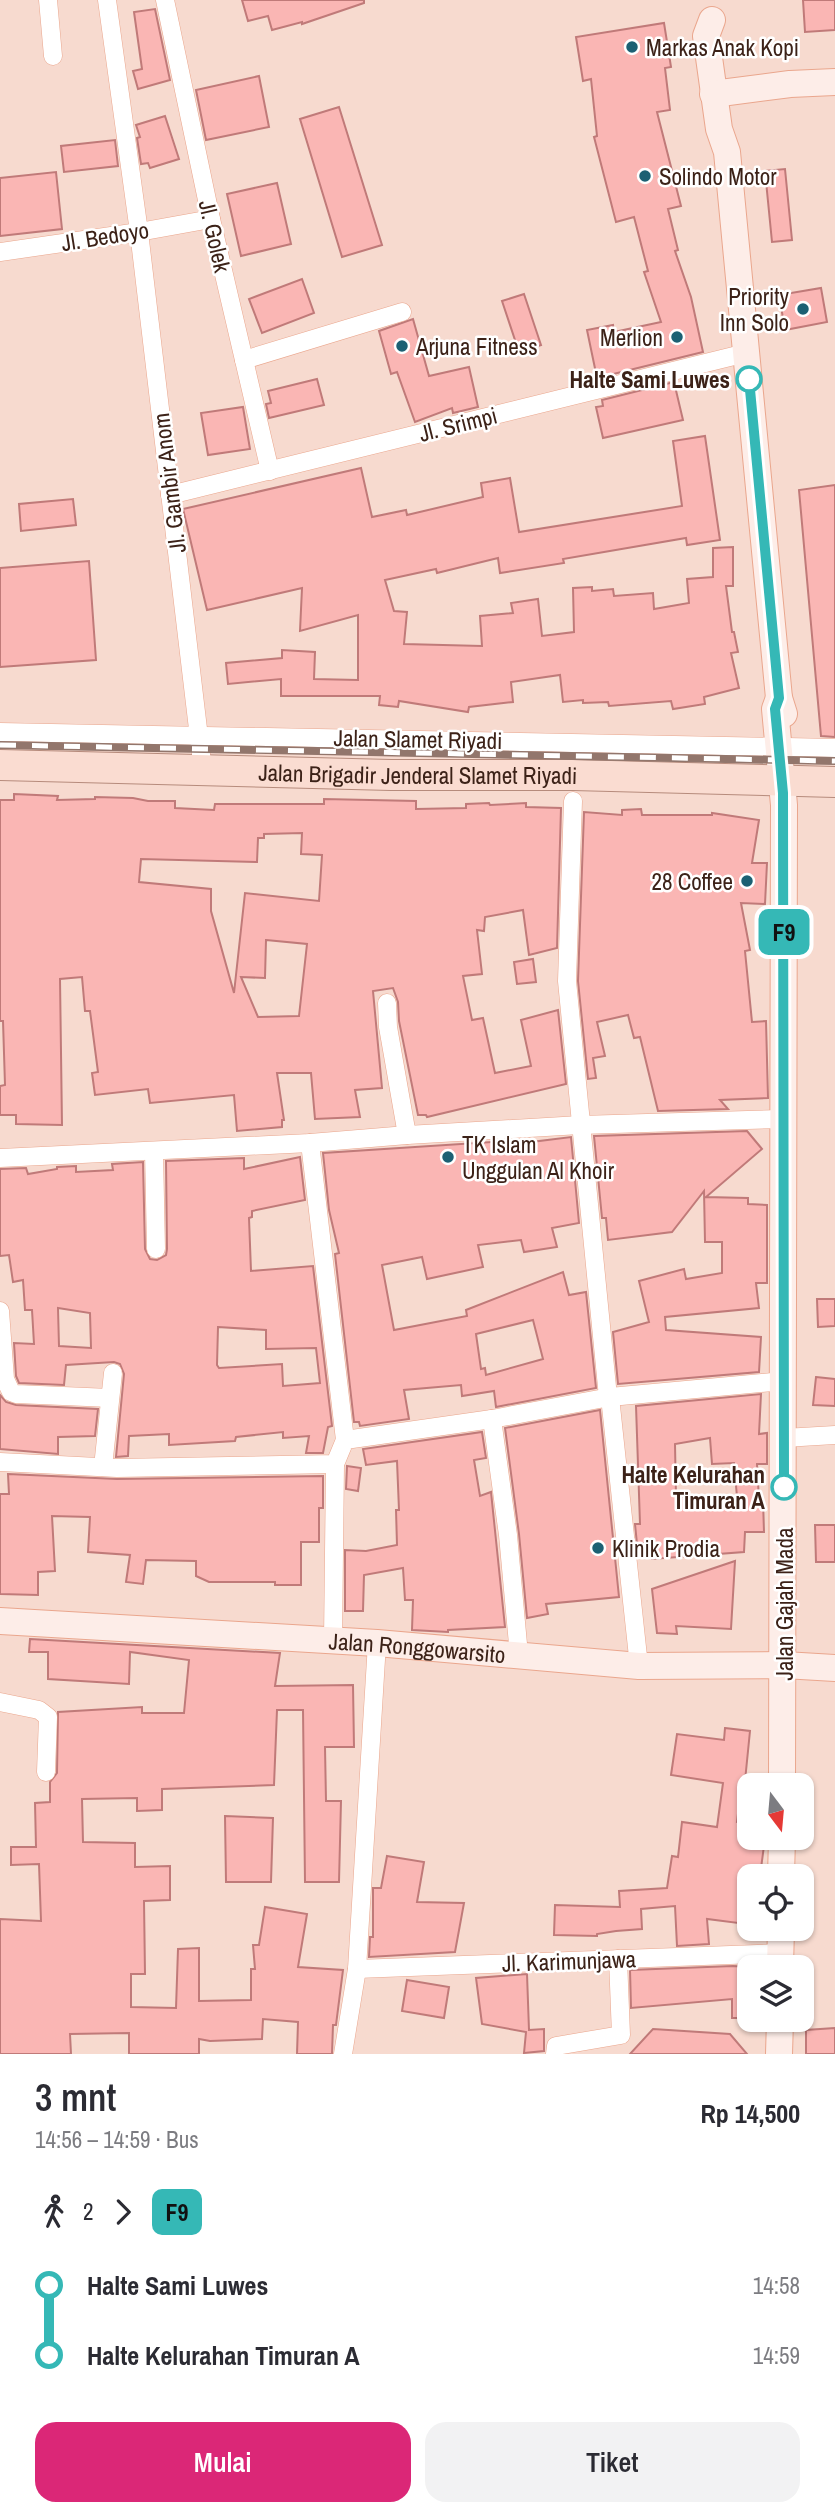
<!DOCTYPE html>
<html lang="id">
<head>
<meta charset="utf-8">
<style>
  body { margin:0; font-family:"Archivo Narrow",sans-serif; background:#f2f2f3; color:#2b2b33; height:100vh; display:flex; flex-direction:column; font-size:26px; white-space:nowrap }
  * { box-sizing:border-box; margin:0 }
  p { font-size:23px; color:#7c7c81 }
  .icon { flex:none; width:38px; height:38px; fill:none; stroke:currentColor; stroke-width:2; stroke-linecap:round; stroke-linejoin:round }
  .map { position:relative; height:2054px; overflow:hidden }
  .sheet { display:flex; flex-direction:column; background:#fff; flex:1 }
  .sheet>* { flex:none }
  .badge { padding:0 14px; border-radius:10px; font-size:24px; line-height:46px }
  .needle { width:46px; rotate:164deg }
  .buttons { position:absolute; left:737px; top:1773px; display:grid; gap:14px }
  .buttons a { display:grid; place-items:center; width:77px; height:77px; border-radius:14px; background:#fff; box-shadow:0 2px 5px #0004; font-size:35px }
  .map>.badge { position:absolute; translate:-50% -50%; box-shadow:0 0 0 4px #fff }
  .legs { display:flex; align-items:center; gap:10px; height:77px; padding:0 35px; font-size:23px }
  .legs p { margin-inline-start:auto }
  .head { display:flex; align-items:center; justify-content:space-between; height:119px; padding:0 35px }
  h1 { font-size:38px; font-weight:600; line-height:52px }
  .button { display:flex; gap:14px; margin-top:auto; padding:14px 35px }
  .button a { flex:1; height:80px; border-radius:21px; background:#db2777; color:#fff; font-size:28px; font-weight:600; line-height:80px; text-align:center }
  .button a+a { background:#f2f2f3; color:#2b2b33 }
  ul { padding:0 35px; list-style:none }
  li { display:flex; align-items:center; gap:24px; height:70px; font-size:26px }
  li i { display:grid; place-items:center; width:10px; height:100%; margin:0 9px; background:currentColor }
  li i::after { content:''; width:18px; height:18px; margin:-9px; border:5px solid; border-radius:50%; background:#fff }
  li p { margin-inline-start:auto }
  li:first-child i { background:linear-gradient(#0000 50%,currentColor 0) }
  li:last-child i { background:linear-gradient(currentColor 50%,#0000 0) }
  .map>svg:first-child { display:block }
  .building { fill:#fab6b4; stroke:#c07a79; stroke-width:2; fill-rule:evenodd }
  .lines { fill:none; stroke-linecap:round; stroke-linejoin:round }
  .minor-casing { stroke:#eaa68d; stroke-width:19 }
  .secondary-casing { stroke:#eaa68d; stroke-width:28 }
  .primary-casing { stroke:#b68b7c; stroke-width:32 }
  .minor { stroke:#fff; stroke-width:18 }
  .secondary { stroke:#fdede8; stroke-width:26 }
  .primary { stroke:#fadcd1; stroke-width:30 }
  .rail-casing { stroke:#92766c; stroke-width:8 }
  .rail { stroke:#fff; stroke-width:5; stroke-dasharray:16; stroke-linecap:butt }
  .line-1-casing { stroke:#fff; stroke-width:16 }
  .line-1 { stroke:#35b8b6; stroke-width:10 }
  .poi-dot { fill:#1c6073; stroke:#fff; stroke-width:2.5 }
  .stop-1-dot { fill:#fff; stroke:#35b8b6; stroke-width:3.5 }
  .labels { text-anchor:middle; dominant-baseline:central; stroke-width:5; stroke-linejoin:round; paint-order:stroke }
  .poi-label { font-size:23px; fill:#3c2218; stroke:#fff; text-anchor:start }
  .street-label { font-size:23px; fill:#3c2218; stroke:#fff }
  .stop-label { font-size:23px; font-weight:bold; fill:#3c2218; stroke:#fff; text-anchor:end }
</style>
</head>
<body>
<div class="map">
<svg width="835" height="2054" viewBox="0 0 835 2054">
  <rect width="100%" height="100%" fill="#f7dacf"/>
  <g class="building">
    <polygon points="242,0 364,0 364,3 302,24 302,22 272,30 268,16 248,21"/>
    <polygon points="803,0 835,0 835,30 805,32"/>
    <polygon points="155,9 170,80 138,89 133,71 142,69 134,12"/>
    <polygon points="664,23 671,67 665,68 670,110 657,112 681,206 668,209 678,250 675,251 691,297 703,352 597,378 587,330 613,325 614,332 661,322 644,272 648,271 634,217 616,222 594,137 597,136 591,79 583,81 576,37"/>
    <polygon points="259,76 269,127 206,140 196,90"/>
    <polygon points="339,107 382,245 342,257 300,119"/>
    <polygon points="165,116 179,159 150,168 148,163 141,164 137,138 140,137 136,125"/>
    <polygon points="115,140 118,166 64,172 61,146"/>
    <polygon points="785,169 792,240 772,242 765,171"/>
    <polygon points="56,172 62,229 0,236 0,178"/>
    <polygon points="277,183 291,244 241,256 227,194"/>
    <polygon points="302,279 314,313 262,333 249,299"/>
    <polygon points="821,288 827,322 785,330 779,295"/>
    <polygon points="524,294 541,345 519,352 502,301"/>
    <polygon points="413,319 429,376 469,367 478,407 453,413 452,408 415,422 397,372 391,374 379,331"/>
    <polygon points="317,379 324,405 269,418 266,404 271,403 268,391"/>
    <polygon points="674,382 683,420 603,438 596,407 603,406 602,400"/>
    <polygon points="243,407 250,449 208,455 201,413"/>
    <polygon points="705,436 720,540 687,545 686,538 563,559 564,563 500,573 498,558 437,573 436,569 385,580 394,611 407,612 404,644 482,646 480,616 513,613 511,603 538,599 542,636 574,632 573,588 592,587 592,591 613,589 614,596 653,593 654,609 689,603 687,579 713,577 713,548 733,547 733,586 726,586 732,632 734,632 738,652 731,653 739,688 704,697 705,704 673,709 671,701 609,706 608,702 583,703 583,700 563,702 560,675 511,682 513,702 469,707 468,712 399,701 398,707 379,705 380,696 281,696 281,679 228,684 226,663 282,658 282,650 315,652 314,679 358,680 358,615 300,631 302,588 207,610 183,509 361,468 372,517 406,510 407,515 483,497 481,483 510,478 519,532 682,506 673,441"/>
    <polygon points="835,485 835,737 821,736 799,490"/>
    <polygon points="73,499 76,525 21,531 19,504"/>
    <polygon points="89,561 96,660 0,667 0,568"/>
    <path d="M14,794l44,2 -1,4 38,-1v-2l38,1 15,3h27v7l39,2 1,-6h109v-5l92,2v8l50,-1v-4l23,-1 1,2 36,-2v4l35,1 -4,140 -28,7 -6,-45 -38,7 -1,14 -7,-1 5,44 -19,2 9,44 11,-2 12,55 36,-7 -10,-46 37,-10 8,74 -139,33 -1,-2h-8l-19,-94 -1,-19 -5,-14 -20,3 9,97 -27,2 5,27 -45,2 -4,-46h-34l7,47h-2v7l-45,4 -3,-36 -84,8 -2,-14 -53,6 -3,-22 6,-1 -8,-61h-5l-3,-34 -22,2 2,146 -46,-1v-9h-16v-29l5,-1 -2,-64h-3v-221h14zM302,833l-1,21 21,1 -3,46 -74,-8 -11,100 -23,-82v-22l-72,-7 2,-23 116,3 1,-24h6v-4zM266,940l41,4 -8,72 -41,1 -17,-40 24,1z"/>
    <polygon points="641,809 642,815 712,815 712,813 759,820 752,863 767,863 765,904 741,903 750,950 745,951 752,1022 766,1021 768,1098 720,1100 728,1109 658,1111 640,1037 634,1038 628,1015 597,1022 605,1056 593,1058 596,1078 588,1079 578,981 584,812 622,815 622,810"/>
    <polygon points="533,959 536,982 517,984 514,962"/>
    <polygon points="747,1131 762,1149 706,1197 748,1198 748,1204 767,1205 767,1283 756,1283 759,1308 665,1317 666,1330 761,1337 759,1372 618,1384 613,1332 649,1322 639,1281 684,1269 686,1279 722,1273 722,1242 705,1242 704,1191 672,1232 608,1240 606,1218 602,1218 594,1136"/>
    <path d="M571,1137l8,86 -27,5 5,19 -33,5 -3,-12 -43,5 5,22 -56,12 -5,-22 -40,8 12,65 73,-14 -1,-6 97,-38 6,23 17,-3 10,96 -100,19 -2,-16 -32,5 -1,-11 -57,5 5,29 -49,7 -1,-4h-5l-19,-168 4,-1 -10,-43 -6,-57 184,-12v4zM533,1320l10,39 -57,16 -1,-7 -4,1 -5,-35z"/>
    <path d="M300,1157l5,43 -53,11v6l-3,1 2,53 62,-5 19,160 -4,1 -5,26h-17l3,-17 -26,2v-6l-47,5 -1,4 -66,4v-11l-40,2 -1,20 -12,1 8,-83 -4,-10 -6,-2 -48,3 -2,20 -45,-2 -3,-7 -2,-33 20,1 -2,-34h-7l-2,-30 -10,2 -4,-27 -9,1v-87l26,-1 2,6 29,-5v-2l19,-1v6l37,-2 -1,-6 31,-2 2,87 5,10 7,1 9,-5 1,-6 -1,-88 78,-3v11zM58,1308l32,5 1,35 -32,-2zM218,1327l48,3v19l50,-1 4,35 -37,3 -1,-22 -63,4 -2,-3z"/>
    <polygon points="817,1299 835,1299 835,1326 818,1327"/>
    <polygon points="816,1377 835,1379 835,1406 813,1405"/>
    <path d="M761,1394l-2,40 8,-1v31h-10l2,36h4l1,32h-19l-1,20 -92,7 -2,-17 -13,2 -2,-20h5l-4,-118zM710,1438l2,26 22,-1 3,34h-61l-1,-53z"/>
    <polygon points="0,1395 6,1402 16,1405 98,1409 95,1436 58,1437 58,1454 0,1449"/>
    <polygon points="600,1410 619,1597 546,1604 548,1614 527,1618 519,1534 505,1428"/>
    <polygon points="482,1432 486,1458 474,1460 480,1496 491,1492 505,1627 448,1630 448,1632 412,1630 413,1600 405,1600 403,1568 364,1575 363,1611 345,1611 345,1550 366,1551 397,1545 396,1510 399,1510 397,1461 366,1465 363,1449"/>
    <polygon points="347,1466 361,1468 358,1491 346,1489"/>
    <polygon points="8,1474 117,1479 323,1476 323,1508 319,1508 319,1542 301,1542 301,1585 275,1585 275,1582 209,1582 196,1576 196,1561 146,1560 143,1584 126,1582 130,1555 88,1552 90,1517 52,1516 55,1571 38,1572 38,1595 0,1594 0,1494 9,1494"/>
    <polygon points="815,1525 835,1525 835,1562 816,1562"/>
    <polygon points="735,1561 731,1629 676,1626 677,1634 657,1633 652,1589"/>
    <polygon points="30,1639 280,1653 275,1686 353,1685 354,1747 325,1747 326,1801 341,1801 339,1882 305,1882 303,1710 277,1710 274,1785 162,1789 162,1810 137,1811 137,1798 82,1799 83,1842 135,1843 135,1867 170,1866 170,1900 144,1901 145,1974 131,1974 131,2007 176,2008 178,1949 199,1948 199,2001 251,2000 251,1969 255,1969 253,1945 259,1945 265,1907 307,1914 298,1967 343,1970 336,2025 333,2025 332,2054 297,2054 298,2022 263,2019 262,2039 210,2041 199,2039 199,2054 129,2054 129,2033 70,2034 71,2054 0,2054 0,1919 41,1921 39,1864 11,1865 11,1847 36,1847 35,1803 50,1802 50,1782 57,1773 58,1712 142,1707 142,1713 184,1713 189,1660 130,1652 129,1684 48,1679 48,1652 29,1652"/>
    <polygon points="725,1728 750,1731 745,1781 742,1781 737,1822 749,1824 749,1838 765,1838 760,1876 749,1876 749,1886 743,1886 738,1923 707,1919 709,1944 677,1946 675,1906 641,1909 642,1929 616,1931 597,1934 597,1936 554,1935 555,1905 620,1907 619,1891 667,1888 672,1856 678,1857 682,1822 717,1827 723,1783 671,1775 677,1734 724,1740"/>
    <polygon points="225,1816 273,1818 271,1882 226,1882"/>
    <polygon points="387,1856 424,1862 417,1902 464,1903 455,1952 369,1957 370,1937 373,1937 373,1888 381,1888"/>
    <polygon points="733,1966 749,1967 749,2018 732,2018 732,1999 631,2008 630,1970"/>
    <polygon points="527,1974 529,2030 544,2029 544,2051 524,2053 526,2032 482,2024 476,1978"/>
    <polygon points="407,1980 449,1987 444,2018 402,2011"/>
    <polygon points="835,2028 835,2054 806,2054 806,2030"/>
    <polygon points="653,2029 730,2034 747,2054 630,2054"/>
  </g>
  <g class="lines">
    <defs>
      <g id="minor">
        <polyline points="48,0 53,56"/>
        <polyline points="107,0 139,232 203,771"/>
        <polyline points="165,0 211,219 270,471"/>
        <polyline points="0,252 139,232 211,219"/>
        <polyline points="244,360 402,312"/>
        <polyline points="170,495 746,353"/>
        <polyline points="0,732 835,748"/>
        <polyline points="573,801 567,981 608,1397"/>
        <polyline points="387,1003 388,1027 407,1135"/>
        <polyline points="310,1143 345,1440"/>
        <polyline points="154,1151 156,1249"/>
        <polyline points="0,1158 310,1143 407,1135 580,1125 783,1119"/>
        <polyline points="0,1311 5,1379 11,1392 16,1394 110,1398"/>
        <polyline points="610,1397 639,1666"/>
        <polyline points="492,1419 508,1535 519,1655"/>
        <polyline points="784,1438 835,1435"/>
        <polyline points="0,1462 117,1468 335,1464 345,1440 492,1419 610,1397 783,1381"/>
        <polyline points="103,1467 113,1373"/>
        <polyline points="333,1641 335,1464"/>
        <polyline points="0,1702 39,1710 48,1717 46,1772"/>
        <polyline points="357,1969 781,1953"/>
        <polyline points="343,2054 357,1969 377,1643"/>
        <polyline points="555,2054 556,2046 621,2035 618,1959"/>
      </g>
      <g id="secondary">
        <polyline points="712,20 706,36 719,129 727,152 779,698 784,714"/>
        <polyline points="713,94 790,84 835,82"/>
        <polyline points="779,698 775,709 784,805 782,1785"/>
        <path id="s1" d="M0,1621l377,22 262,23 145,-1 51,3"/>
        <polyline points="781,1876 782,1838"/>
        <polyline points="780,1967 781,1928"/>
        <polyline points="779,2054 780,2020"/>
      </g>
      <g id="primary">
        <path id="s2" d="M0,765l391,10h182l262,7"/>
      </g>
    </defs>
    <use href="#minor" class="minor-casing"/>
    <use href="#secondary" class="secondary-casing"/>
    <use href="#primary" class="primary-casing"/>
    <use href="#minor" class="minor"/>
    <use href="#secondary" class="secondary"/>
    <use href="#primary" class="primary"/>
    <defs>
      <polyline id="rail" points="0,745 835,761"/>
    </defs>
    <use href="#rail" class="rail-casing"/>
    <use href="#rail" class="rail"/>
  </g>
  <g class="lines">
    <defs>
      <polyline id="line-1" points="749,379 779,698 775,709 783,793 784,1487"/>
    </defs>
    <use href="#line-1" class="line-1-casing"/>
    <use href="#line-1" class="line-1"/>
  </g>
  <g class="poi-dot">
    <circle cx="632" cy="47" r="7"/>
    <circle cx="645" cy="176" r="7"/>
    <circle cx="803" cy="309" r="7"/>
    <circle cx="677" cy="337" r="7"/>
    <circle cx="402" cy="346" r="7"/>
    <circle cx="747" cy="881" r="7"/>
    <circle cx="448" cy="1157" r="7"/>
    <circle cx="598" cy="1548" r="7"/>
  </g>
  <g class="stop-1-dot">
    <circle cx="749" cy="379" r="12"/>
    <circle cx="784" cy="1487" r="12"/>
  </g>
  <g class="labels">
    <g class="poi-label">
      <text x="646" y="47">Markas Anak Kopi</text>
      <text x="659" y="176">Solindo Motor</text>
      <text x="789" y="296" text-anchor="end">Priority<tspan x="789" dy="26">Inn Solo</tspan></text>
      <text x="663" y="337" text-anchor="end">Merlion</text>
      <text x="416" y="346">Arjuna Fitness</text>
      <text x="733" y="881" text-anchor="end">28 Coffee</text>
      <text x="462" y="1144">TK Islam<tspan x="462" dy="26">Unggulan Al Khoir</tspan></text>
      <text x="612" y="1548">Klinik Prodia</text>
    </g>
    <g class="street-label">
      <text transform="translate(105 236) rotate(-9)">Jl. Bedoyo</text>
      <text transform="translate(215 236) rotate(77)">Jl. Golek</text>
      <text transform="translate(458 424) rotate(-14)">Jl. Srimpi</text>
      <text transform="translate(169 483) rotate(-97)">Jl. Gambir Anom</text>
      <text transform="translate(418 739) rotate(1)">Jalan Slamet Riyadi</text>
      <text stroke="none"><textPath href="#s2" startOffset="418">Jalan Brigadir Jenderal Slamet Riyadi</textPath></text>
      <text transform="translate(784 1604) rotate(-90)">Jalan Gajah Mada</text>
      <text stroke="none"><textPath href="#s1" startOffset="418">Jalan Ronggowarsito</textPath></text>
      <text transform="translate(569 1961) rotate(-2)">Jl. Karimunjawa</text>
    </g>
    <g class="stop-label">
      <text x="730" y="379">Halte Sami Luwes</text>
      <text x="765" y="1474">Halte Kelurahan<tspan x="765" dy="26">Timuran A</tspan></text>
    </g>
  </g>
</svg>
<div class="buttons">
<a><svg class="needle" viewBox="-14 -14 28 28"><path d="M0-13l5 13h-10z" fill="#e53935"/><path d="M0 13l5-13h-10z" fill="#7c7c81"/></svg></a>
<a><svg class="icon" aria-label="locate" viewBox="0 0 24 24"><circle cx="12" cy="12" r="6"/><path d="M12 2v4M12 18v4M2 12h4M18 12h4"/></svg></a>
<a><svg class="icon" aria-label="layers" viewBox="0 0 24 24"><path d="M12 4l9 5-9 5-9-5zM3 14l9 5 9-5"/></svg></a>
</div>
<b class="badge" style="left:784px;top:932px;background:#35b8b6;color:#111">F9</b>
</div>
<section class="sheet">
<div class="head"><div><h1>3 mnt</h1><p>14:56 – 14:59 · Bus</p></div><b>Rp 14,500</b></div>
<div class="legs"><svg class="icon" aria-label="walk" viewBox="0 0 24 24"><circle cx="13" cy="4" r="2"/><path d="M13 8l-2 6 4 7M11 14l-3 7M7 12l3-4h3l4 4"/></svg>2<svg class="icon" aria-label="forward" viewBox="0 0 24 24"><path d="M9 5l7 7-7 7"/></svg><b class="badge" style="background:#35b8b6;color:#111">F9</b></div>
<ul>
<li><i style="color:#35b8b6"></i><b>Halte Sami Luwes</b><p>14:58</p></li>
<li><i style="color:#35b8b6"></i><b>Halte Kelurahan Timuran A</b><p>14:59</p></li>
</ul>
<div class="button"><a>Mulai</a><a>Tiket</a></div>
</section>
</body>
</html>
